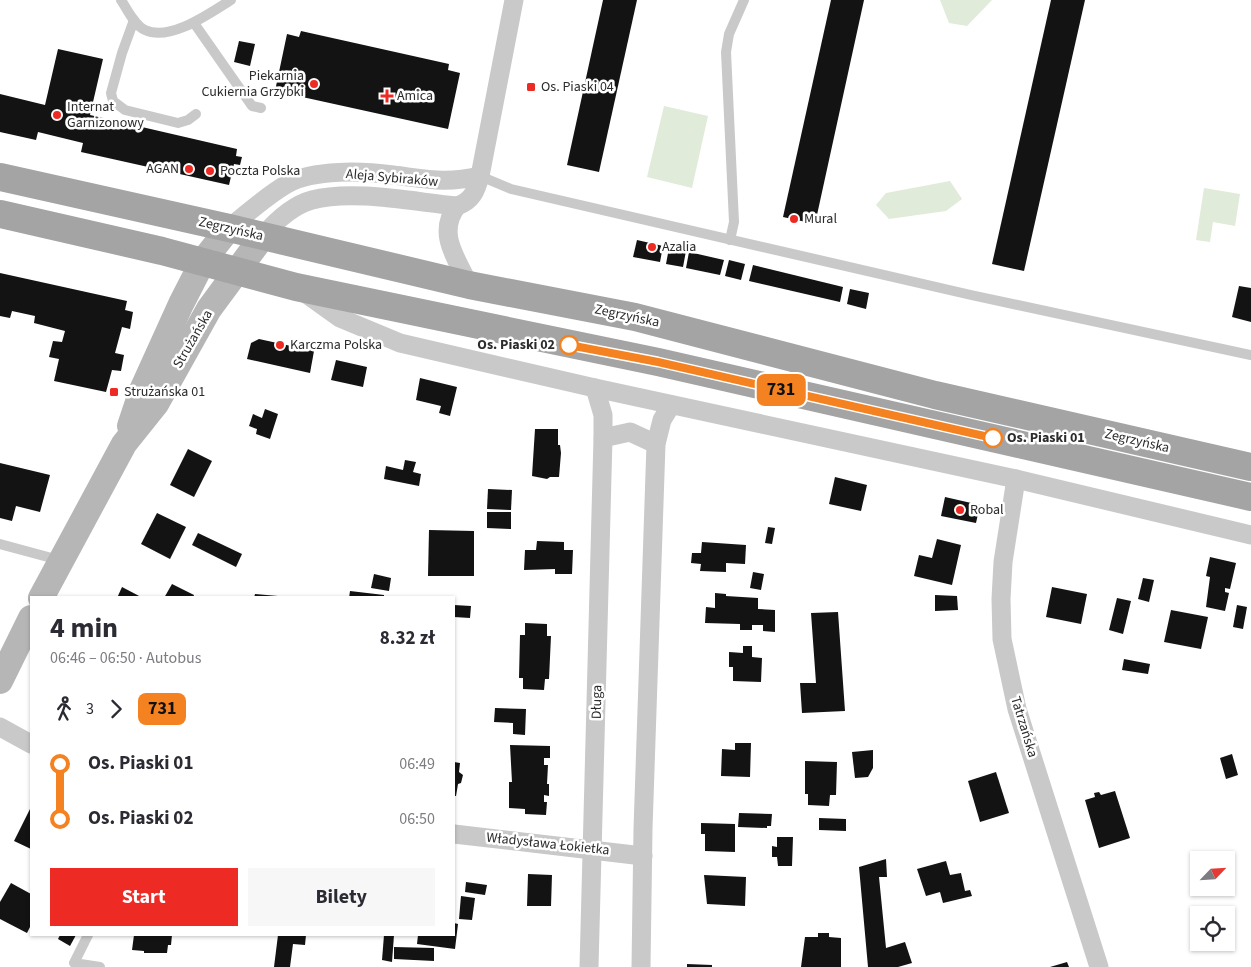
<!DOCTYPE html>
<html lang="pl">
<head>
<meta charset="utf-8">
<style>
  body { margin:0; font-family:"Source Sans 3",sans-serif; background:#f7f7f7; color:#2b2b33; height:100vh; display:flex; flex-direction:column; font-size:19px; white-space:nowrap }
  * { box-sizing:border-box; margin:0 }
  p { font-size:16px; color:#7c7c81 }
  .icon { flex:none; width:28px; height:28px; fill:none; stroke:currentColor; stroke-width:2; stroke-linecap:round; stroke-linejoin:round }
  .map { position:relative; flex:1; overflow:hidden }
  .details { position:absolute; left:30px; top:596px; width:425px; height:340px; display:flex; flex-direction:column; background:#fff; border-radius:0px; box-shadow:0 1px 4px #0004 }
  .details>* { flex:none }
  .badge { padding:0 10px; border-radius:8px; font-size:18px; line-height:32px }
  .needle { width:32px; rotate:65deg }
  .fabs { position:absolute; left:1190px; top:851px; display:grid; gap:10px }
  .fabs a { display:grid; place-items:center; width:45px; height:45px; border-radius:0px; background:#fff; box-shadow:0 1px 4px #0004; font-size:25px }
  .map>.badge { position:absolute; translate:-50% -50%; box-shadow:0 0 0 2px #fff }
  .legs { display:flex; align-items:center; gap:8px; height:55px; padding:0 20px; font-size:16px }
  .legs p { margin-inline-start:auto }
  .headline { display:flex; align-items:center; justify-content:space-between; height:85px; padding:0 20px }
  h1 { font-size:28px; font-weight:700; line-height:38px }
  .cta { display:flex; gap:10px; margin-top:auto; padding:10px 20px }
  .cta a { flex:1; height:58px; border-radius:0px; background:#ee2a24; color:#fff; font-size:20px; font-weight:700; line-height:58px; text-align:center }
  .cta a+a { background:#f7f7f7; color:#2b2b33 }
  ul { padding:0 20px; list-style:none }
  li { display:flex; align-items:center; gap:18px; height:55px; font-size:19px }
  li i { display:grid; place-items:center; width:8px; height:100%; margin:0 6px; background:currentColor }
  li i::after { content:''; width:12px; height:12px; margin:-6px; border:4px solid; border-radius:50%; background:#fff }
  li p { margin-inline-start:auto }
  li:first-child i { background:linear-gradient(#0000 50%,currentColor 0) }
  li:last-child i { background:linear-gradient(currentColor 50%,#0000 0) }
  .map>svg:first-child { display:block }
  .green { fill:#e1ebd9 }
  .building { fill:#131313 }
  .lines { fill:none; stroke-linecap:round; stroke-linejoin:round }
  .service { stroke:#c9c9c9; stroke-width:10 }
  .minor { stroke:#c9c9c9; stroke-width:19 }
  .secondary { stroke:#b6b6b6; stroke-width:26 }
  .primary { stroke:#a4a4a4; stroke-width:28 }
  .line-1-casing { stroke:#fff; stroke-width:11 }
  .line-1 { stroke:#f58220; stroke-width:8 }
  .poi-dot { fill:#ee2a24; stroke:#fff; stroke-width:2 }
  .stop-1-dot { fill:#fff; stroke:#f58220; stroke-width:2.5 }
  .labels { text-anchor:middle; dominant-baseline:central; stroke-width:5; stroke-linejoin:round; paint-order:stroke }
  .poi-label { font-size:14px; fill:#2c2c2c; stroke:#fff; text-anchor:start }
  .street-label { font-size:14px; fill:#2c2c2c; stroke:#fff }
  .stop-label { font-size:14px; font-weight:bold; fill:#2c2c2c; stroke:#fff; text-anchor:end }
</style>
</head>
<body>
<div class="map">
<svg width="1251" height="967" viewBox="0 0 1251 967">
  <rect width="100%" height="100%" fill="#fff"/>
  <g class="green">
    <polygon points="940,0 992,0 967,26 949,23"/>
    <polygon points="664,106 708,116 692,188 647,177"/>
    <polygon points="950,181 962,199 946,211 889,219 876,205 886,193"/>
    <polygon points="1204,188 1240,194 1235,226 1213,222 1210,242 1196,240"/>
  </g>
  <g class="building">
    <polygon points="603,0 637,0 599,172 567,165"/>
    <polygon points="831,0 864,0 815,224 783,217"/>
    <polygon points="1051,0 1085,0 1024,271 992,264"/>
    <polygon points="301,31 449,64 448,70 460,73 448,129 275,91 287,34 299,37"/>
    <polygon points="239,41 255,44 250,66 234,62"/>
    <polygon points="58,49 103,59 90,115 237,149 236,156 242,157 240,165 234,164 229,185 81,152 83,143 38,132 36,140 0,132 0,94 45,105"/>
    <polygon points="637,240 663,246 660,262 633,257"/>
    <polygon points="669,248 686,251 683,267 666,264"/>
    <polygon points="689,252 724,260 720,275 686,268"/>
    <polygon points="729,260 745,264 741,280 725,276"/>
    <polygon points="753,265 843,287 840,302 749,281"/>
    <polygon points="0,273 127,301 125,310 133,312 130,329 122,327 115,353 124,355 121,371 112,370 106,392 54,381 59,359 49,357 53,341 62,342 65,331 34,323 35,316 12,311 10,318 0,316"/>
    <polygon points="1239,286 1251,288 1251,322 1232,317"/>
    <polygon points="850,289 869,293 866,309 847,304"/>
    <polygon points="259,339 314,351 310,373 247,359 251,343"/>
    <polygon points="336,360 367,367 363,387 331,380"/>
    <polygon points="420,378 457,387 450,416 439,413 441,406 416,400"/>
    <polygon points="265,409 278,414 270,439 256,434 257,429 249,426 253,414 262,418"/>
    <polygon points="535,429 558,429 558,445 560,445 561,453 559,477 550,477 547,479 532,476"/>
    <polygon points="188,449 212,461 194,497 170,485"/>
    <polygon points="405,460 416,462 413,472 421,474 419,486 384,479 386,466 403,470"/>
    <polygon points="0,463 50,475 40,512 16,506 12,521 0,518"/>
    <polygon points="835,477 867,485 861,511 829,504"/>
    <polygon points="488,489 512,490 511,510 487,509"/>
    <polygon points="945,497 980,505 976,523 941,516"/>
    <polygon points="487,512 511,512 511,529 487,528"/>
    <polygon points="157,513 186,527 170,559 141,544"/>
    <polygon points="768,527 775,528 772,544 765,543"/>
    <polygon points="429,530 474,531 474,576 428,576"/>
    <polygon points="198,533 242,554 236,567 192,545"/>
    <polygon points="937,539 961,545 952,585 914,576 919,555 932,558"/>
    <polygon points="537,541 564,542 564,550 573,550 572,574 555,574 555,569 524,570 525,550 536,550"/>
    <polygon points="702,542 746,545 745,564 726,563 726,572 700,571 701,564 691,563 692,553 701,553"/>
    <polygon points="1210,557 1236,563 1230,589 1225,588 1225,592 1229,593 1225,611 1206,607 1210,577 1206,576"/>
    <polygon points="753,572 764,574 761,590 750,588"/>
    <polygon points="374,574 391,578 389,591 371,588"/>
    <polygon points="1143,578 1154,580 1149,602 1138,599"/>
    <polygon points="172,584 194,595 193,598 164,598"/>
    <polygon points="122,587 143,598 117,598"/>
    <polygon points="1052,587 1087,594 1081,624 1046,617"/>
    <polygon points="350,591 384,595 384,598 349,598"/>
    <polygon points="715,593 726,594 726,596 758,598 758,609 775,610 775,632 763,631 763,625 752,625 752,630 740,630 740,624 705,623 706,607 715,608"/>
    <polygon points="255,594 278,596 278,598 254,598"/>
    <polygon points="935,595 957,596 958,610 935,611"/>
    <polygon points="1117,598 1131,601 1123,634 1109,630"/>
    <polygon points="454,605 471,606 470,618 454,617"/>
    <polygon points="1237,605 1247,607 1243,629 1233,627"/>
    <polygon points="1171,610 1208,617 1201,649 1164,642"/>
    <polygon points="838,612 845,711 802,713 800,683 816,683 811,613"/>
    <polygon points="525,623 547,624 547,636 551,636 549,679 545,679 544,690 523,689 523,678 519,678 520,635 525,635"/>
    <polygon points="743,646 752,646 752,657 762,658 761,682 733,681 733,667 729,667 729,652 743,653"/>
    <polygon points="1124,659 1150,664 1148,674 1122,670"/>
    <polygon points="495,708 526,709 525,735 513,734 513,723 494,722"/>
    <polygon points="735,743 751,743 750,777 721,776 722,749 735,750"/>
    <polygon points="510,745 550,746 550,758 544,758 544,765 548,765 547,784 549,784 549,796 544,795 544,802 547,802 546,815 525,814 525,809 509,808 509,782 512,782"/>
    <polygon points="873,750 873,768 868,777 855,778 852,752"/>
    <polygon points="1232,754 1238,775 1226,779 1220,758"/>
    <polygon points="805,761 837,762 836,795 830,795 829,806 808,805 808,794 805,794"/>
    <polygon points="454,762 460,763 459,772 463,775 461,783 458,784 456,796 454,796"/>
    <polygon points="996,772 1009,813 980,822 968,781"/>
    <polygon points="1115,791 1130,838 1099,848 1085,800 1095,797 1094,793 1099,792 1101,795"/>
    <polygon points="31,807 31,849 14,841"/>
    <polygon points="739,813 772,814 771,826 767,826 767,828 738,827"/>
    <polygon points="819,818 846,819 846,831 819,830"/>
    <polygon points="701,823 735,824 735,852 705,851 705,834 701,834"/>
    <polygon points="777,837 793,837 792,866 778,866 777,857 772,857 772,846 777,847"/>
    <polygon points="886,859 887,877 879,877 886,948 905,942 912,963 898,967 868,967 859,867"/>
    <polygon points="946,861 950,875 961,873 965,891 970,890 972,896 943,903 940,892 926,896 917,869"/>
    <polygon points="528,874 552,875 551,906 527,906"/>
    <polygon points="704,875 746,877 745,906 707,904"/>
    <polygon points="466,882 487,885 485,895 465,892"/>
    <polygon points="11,883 31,894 31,925 27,933 0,919 0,902"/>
    <polygon points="461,896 475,898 472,920 459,919"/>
    <polygon points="454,923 458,924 455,949 417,944 418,935 454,935"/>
    <polygon points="818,933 829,933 829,937 841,938 841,967 801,967 805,937 818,937"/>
    <polygon points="60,935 76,935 70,946 58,939"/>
    <polygon points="134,935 172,935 171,945 168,945 167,953 144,953 144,951 132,950"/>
    <polygon points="278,935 306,935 305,945 293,944 290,967 274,967"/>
    <polygon points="384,935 394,935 392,962 382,960"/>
    <polygon points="394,947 434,948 434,961 394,959"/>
    <polygon points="1067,962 1069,967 1050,967"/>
    <polygon points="687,964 712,965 712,967 687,967"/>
  </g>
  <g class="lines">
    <g class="service">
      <path d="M121,0c6,9 13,25 24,30 25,12 65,-17 86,-30"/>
      <polyline points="134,20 122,53 111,93 113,101 125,110 178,123 188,120 196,114"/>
      <polyline points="194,23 252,106 261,108"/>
      <polyline points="480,176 511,189 971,295 1251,355"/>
      <polyline points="730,240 734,222 726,52 729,34 744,0"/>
      <polyline points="0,544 59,560"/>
      <polyline points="88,935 74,963 100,967"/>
    </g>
    <g class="minor">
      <path d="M457,206c-21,27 0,53 12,79"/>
      <path d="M229,228c19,-15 37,-32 58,-44 27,-15 76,-13 106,-9 34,4 52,9 87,1"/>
      <path d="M263,236c12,-14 30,-31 49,-36 41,-11 102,2 145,6 15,-5 19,-15 23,-30l34,-176"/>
      <polyline points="305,293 340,318 400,343 595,388 1016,479 1251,535"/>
      <polyline points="603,438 630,432 656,444"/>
      <polyline points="1016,479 1003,562 1001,599 1002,639 1017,709 1099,967"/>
      <polyline points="0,727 31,744"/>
      <polyline points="454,834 643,856"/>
      <polyline points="589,967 603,438 603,415 595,388"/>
      <polyline points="641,967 643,829 656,444 662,420 671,405"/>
    </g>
    <g class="secondary">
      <polyline points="130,426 142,390 181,304 203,261 229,228"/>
      <polyline points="41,598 124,444 156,404 209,309 263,236"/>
      <polyline points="0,681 31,618"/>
    </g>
    <g class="primary">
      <polyline points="0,177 229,228 469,285 635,317 935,395 1251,467"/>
      <polyline points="0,214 162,251 296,287 658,362 1251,497"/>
    </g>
  </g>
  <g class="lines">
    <defs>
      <polyline id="line-1" points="569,345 658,362 993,438"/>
    </defs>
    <use href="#line-1" class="line-1-casing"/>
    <use href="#line-1" class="line-1"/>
  </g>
  <g class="poi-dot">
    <circle cx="314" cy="84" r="5"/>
    <rect x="526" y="82" width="10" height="10" rx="2.5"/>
    <path d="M384.5 88.5h5v5h5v5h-5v5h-5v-5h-5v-5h5z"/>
    <circle cx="57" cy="115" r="5"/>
    <circle cx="189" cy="169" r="5"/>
    <circle cx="210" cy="171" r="5"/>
    <circle cx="794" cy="219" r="5"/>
    <circle cx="652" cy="247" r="5"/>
    <circle cx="280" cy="345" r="5"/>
    <rect x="109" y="387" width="10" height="10" rx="2.5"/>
    <circle cx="960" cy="510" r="5"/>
  </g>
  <g class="stop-1-dot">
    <circle cx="569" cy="345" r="9"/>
    <circle cx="993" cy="438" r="9"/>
  </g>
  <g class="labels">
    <g class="poi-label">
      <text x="304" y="76" text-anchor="end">Piekarnia<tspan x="304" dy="16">Cukiernia Grzybki</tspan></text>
      <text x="541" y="87">Os. Piaski 04</text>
      <text x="397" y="96">Amica</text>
      <text x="67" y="107">Internat<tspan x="67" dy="16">Garnizonowy</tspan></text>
      <text x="179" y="169" text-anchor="end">AGAN</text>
      <text x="220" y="171">Poczta Polska</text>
      <text x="804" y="219">Mural</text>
      <text x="662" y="247">Azalia</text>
      <text x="290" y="345">Karczma Polska</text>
      <text x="124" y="392">Strużańska 01</text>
      <text x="970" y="510">Robal</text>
    </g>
    <g class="street-label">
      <text transform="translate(392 178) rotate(5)">Aleja Sybiraków</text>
      <text transform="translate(231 229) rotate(13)">Zegrzyńska</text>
      <text transform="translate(627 316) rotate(12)">Zegrzyńska</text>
      <text transform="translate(193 339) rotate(-60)">Strużańska</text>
      <text transform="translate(1137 441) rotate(13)">Zegrzyńska</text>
      <text transform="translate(597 702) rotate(-89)">Długa</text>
      <text transform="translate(1024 727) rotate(73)">Tatrzańska</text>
      <text transform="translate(548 844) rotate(6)">Władysława Łokietka</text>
    </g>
    <g class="stop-label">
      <text x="555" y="345">Os. Piaski 02</text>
      <text x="1007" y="438" text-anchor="start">Os. Piaski 01</text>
    </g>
  </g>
</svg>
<div class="fabs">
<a><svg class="needle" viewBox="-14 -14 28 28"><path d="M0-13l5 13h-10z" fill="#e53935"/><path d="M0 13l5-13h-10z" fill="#7c7c81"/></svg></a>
<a><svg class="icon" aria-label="locate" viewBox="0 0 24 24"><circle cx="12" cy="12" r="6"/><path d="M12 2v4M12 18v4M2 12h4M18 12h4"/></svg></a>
</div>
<b class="badge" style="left:781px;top:390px;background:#f58220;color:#111">731</b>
<section class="details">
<div class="headline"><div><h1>4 min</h1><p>06:46 – 06:50 · Autobus</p></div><b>8.32 zł</b></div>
<div class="legs"><svg class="icon" aria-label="walk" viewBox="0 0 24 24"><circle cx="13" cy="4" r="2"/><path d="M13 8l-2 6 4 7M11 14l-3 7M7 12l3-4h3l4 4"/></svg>3<svg class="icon" aria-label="forward" viewBox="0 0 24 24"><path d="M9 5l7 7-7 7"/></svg><b class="badge" style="background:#f58220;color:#111">731</b></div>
<ul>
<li><i style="color:#f58220"></i><b>Os. Piaski 01</b><p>06:49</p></li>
<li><i style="color:#f58220"></i><b>Os. Piaski 02</b><p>06:50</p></li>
</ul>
<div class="cta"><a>Start</a><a>Bilety</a></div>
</section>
</div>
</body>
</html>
